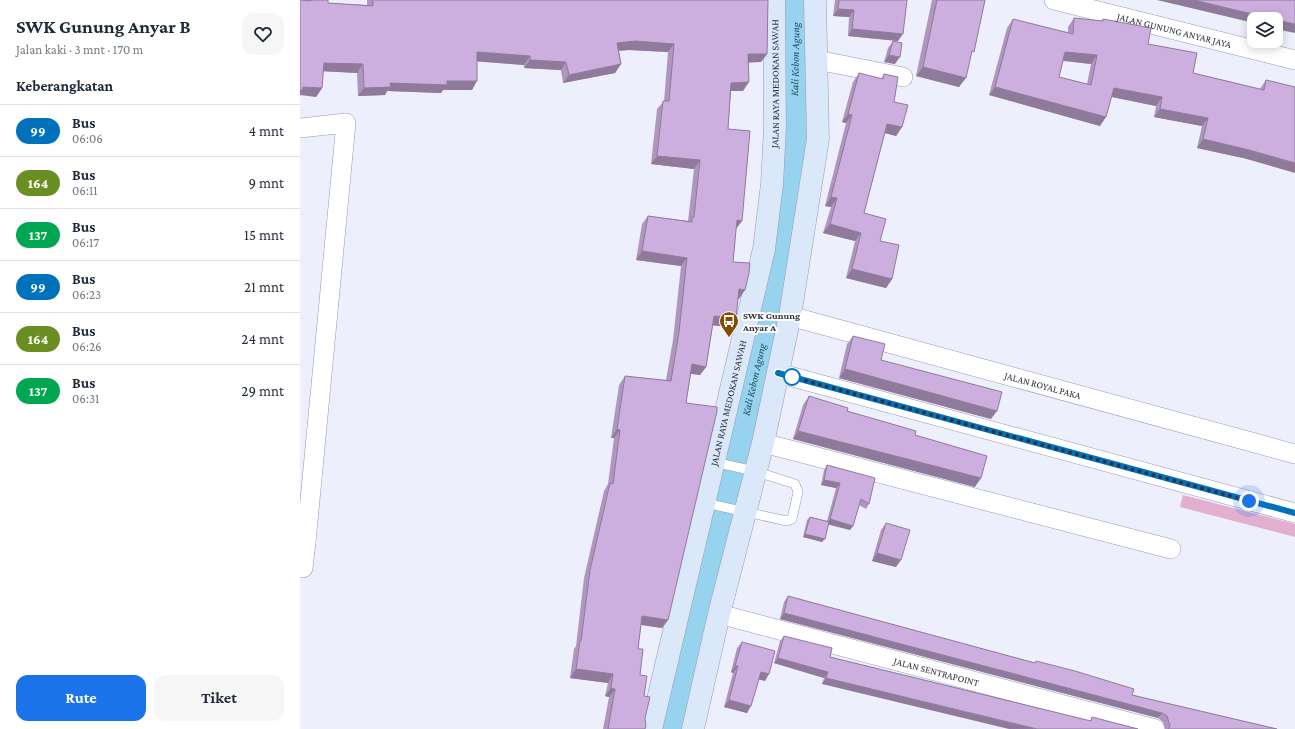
<!DOCTYPE html>
<html lang="id">
<head>
<meta charset="utf-8">
<style>
  body { margin:0; font-family:"Crimson Pro",serif; background:#f6f6f7; color:#1f2937; height:100vh; display:flex; flex-direction:column; font-size:15px; white-space:nowrap }
  * { box-sizing:border-box; margin:0 }
  p { font-size:13px; color:#747a83 }
  .icon { flex:none; width:22px; height:22px; fill:none; stroke:currentColor; stroke-width:2; stroke-linecap:round; stroke-linejoin:round }
  .map { position:relative; flex:1; overflow:hidden }
  .drawer { display:flex; flex-direction:column; background:#fff; width:300px }
  .drawer>* { flex:none }
  .badge { padding:0 8px; border-radius:13px; font-size:14px; line-height:26px }
  .buttons { position:absolute; left:947px; top:12px; display:grid; gap:8px }
  .buttons a { display:grid; place-items:center; width:36px; height:36px; border-radius:8px; background:#fff; box-shadow:0 2px 10px #0003; font-size:20px }
  .you { position:absolute; width:20px; height:20px; margin:-10px; border:3px solid #fff; border-radius:50%; background:#1a73e8; box-shadow:0 0 0 6px #1a73e833 }
  .map>.badge { position:absolute; translate:-50% -50%; box-shadow:0 0 0 2px #fff }
  h2 { padding:0 16px; font-size:15px; line-height:36px }
  .round { display:grid; place-items:center; flex:none; width:42px; height:42px; border-radius:12px; background:#f6f6f7 }
  .summary { display:flex; align-items:center; justify-content:space-between; height:68px; padding:0 16px }
  h1 { font-size:19px; font-weight:700; line-height:30px }
  .cta { display:flex; gap:8px; margin-top:auto; padding:8px 16px }
  .cta a { flex:1; height:46px; border-radius:12px; background:#1a73e8; color:#fff; font-size:16px; font-weight:700; line-height:46px; text-align:center }
  .cta a+a { background:#f6f6f7; color:#1f2937 }
  ul { padding:0; list-style:none }
  li { display:flex; align-items:center; gap:12px; height:52px; padding:0 16px; border-top:1px solid #e0e1e3 }
  li div { flex:1 }
  li b { display:block; font-size:15px }
  li em { font-style:normal }
  li .badge { min-width:44px; font-weight:700; text-align:center }
  main { display:flex; flex:1; min-height:0 }
  .map>svg:first-child { display:block }
  .green { fill:#e2afd0 }
  .lines { fill:none; stroke-linecap:round; stroke-linejoin:round }
  .river { stroke:#97d3ef; stroke-width:33 }
  .lane-casing { stroke:#9898b6; stroke-width:10 }
  .street-casing { stroke:#9898b6; stroke-width:20 }
  .secondary-casing { stroke:#9898b6; stroke-width:23 }
  .lane { stroke:#fff; stroke-width:9 }
  .street { stroke:#fff; stroke-width:19 }
  .secondary { stroke:#dbe8fa; stroke-width:22 }
  .wall { fill:#af96bf; fill-rule:evenodd }
  .shaded-wall { fill:#8f7a9b }
  .building { fill:#ccafde; stroke:#8f7a9b; fill-rule:evenodd }
  .line-casing { stroke:#fff; stroke-width:9 }
  .line { stroke:#0072bc; stroke-width:6 }
  .walk { stroke:#30303c; stroke-width:4; stroke-dasharray:0 7.2 }
  .stop-dot { fill:#fff; stroke:#0072bc; stroke-width:2 }
  .labels { text-anchor:middle; dominant-baseline:central; stroke-width:4; stroke-linejoin:round; paint-order:stroke }
  .street-label { font-size:10px; fill:#30303c; stroke:#fff }
  .poi-label { font-size:10px; font-weight:bold; fill:#30303c; stroke:#fff; text-anchor:start }
  .water-label { font-size:11px; font-style:italic; fill:#1e4e63; stroke:#fff }
</style>
</head>
<body>
<main>
<section class="drawer">
<div class="summary"><div><h1>SWK Gunung Anyar B</h1><p>Jalan kaki · 3 mnt · 170 m</p></div><a class="round"><svg class="icon" aria-label="heart" viewBox="0 0 24 24"><path d="M12 20l-8-8c-3-5 5-10 8-4 3-6 11-1 8 4z"/></svg></a></div>
<h2>Keberangkatan</h2>
<ul>
<li><span class="badge" style="background:#0072bc;color:#fff">99</span><div><b>Bus</b><p>06:06</p></div><em>4 mnt</em></li>
<li><span class="badge" style="background:#6b8e23;color:#fff">164</span><div><b>Bus</b><p>06:11</p></div><em>9 mnt</em></li>
<li><span class="badge" style="background:#00a651;color:#fff">137</span><div><b>Bus</b><p>06:17</p></div><em>15 mnt</em></li>
<li><span class="badge" style="background:#0072bc;color:#fff">99</span><div><b>Bus</b><p>06:23</p></div><em>21 mnt</em></li>
<li><span class="badge" style="background:#6b8e23;color:#fff">164</span><div><b>Bus</b><p>06:26</p></div><em>24 mnt</em></li>
<li><span class="badge" style="background:#00a651;color:#fff">137</span><div><b>Bus</b><p>06:31</p></div><em>29 mnt</em></li>
</ul>
<div class="cta"><a>Rute</a><a>Tiket</a></div>
</section>
<div class="map">
<svg width="995" height="729" viewBox="0 0 995 729">
  <rect width="100%" height="100%" fill="#eeeffc"/>
  <polygon class="green" points="883,495 995,524 995,537 880,507"/>
  <g class="lines">
    <path class="river" id="s1" d="M372,729l107,-458 14,-119 3,-152"/>
    <defs>
      <polyline id="lane" points="405,503 487,521 492,519 498,492 495,484 454,471 414,462"/>
      <g id="street">
        <path id="s2" d="M754,0l241,60"/>
        <polyline points="517,60 603,77"/>
        <polyline points="0,128 46,123 6,542"/>
        <path id="s3" d="M490,316l505,138"/>
        <polyline points="478,373 995,513"/>
        <polyline points="463,443 871,549"/>
        <polyline points="0,541 6,542 3,568 0,568"/>
        <path id="s4" d="M419,614l436,115"/>
      </g>
      <g id="secondary">
        <path id="s5" d="M351,729l113,-480 8,-65 3,-57 -1,-127"/>
        <polyline points="393,729 419,614 463,443 490,316 518,139 515,0"/>
      </g>
    </defs>
    <use href="#lane" class="lane-casing"/>
    <use href="#street" class="street-casing"/>
    <use href="#secondary" class="secondary-casing"/>
    <use href="#lane" class="lane"/>
    <use href="#street" class="street"/>
    <use href="#secondary" class="secondary"/>
  </g>
  <g class="wall">
    <polygon points="6,0 28,0 28,3 67,5 67,0 468,0 467,54 461,62 449,62 443,91 431,91 428,129 436,229 433,262 439,299 438,298 430,327 413,325 406,367 400,375 391,374 386,403 368,620 362,628 341,625 338,649 340,675 344,696 345,729 303,729 309,697 305,696 308,683 270,678 274,649 276,646 284,578 304,491 308,484 314,438 311,438 319,385 325,376 366,380 373,340 381,266 336,260 342,224 348,216 388,221 394,169 351,164 357,109 364,101 368,52 329,50 319,51 321,64 315,73 263,83 261,70 224,68 224,65 177,61 172,90 143,90 141,93 87,91 85,95 58,96 57,73 23,71 22,88 16,97"/>
    <polygon points="535,0 607,0 598,41 548,36 549,17 533,16"/>
    <polygon points="632,0 685,0 671,56 659,87 616,76"/>
    <path d="M774,18l28,3 1,-2 45,25 45,29 67,16 6,-9 29,7 -52,71 -46,-10 5,-22 -48,-9 2,-11 -45,-9 -11,29 -111,-31 18,-67 6,-9 55,14v-6zM763,61l28,3 -4,20 -28,-7z"/>
    <polygon points="593,41 595,64 584,62 588,48"/>
    <polygon points="559,73 581,79 584,74 594,102 602,127 596,136 585,133 564,213 580,241 592,279 586,288 546,278 555,241 523,233 531,207 525,206 546,123 542,122 553,82"/>
    <polygon points="553,336 581,360 691,419 539,378 547,344"/>
    <polygon points="509,396 547,411 615,435 675,487 493,439 503,405"/>
    <polygon points="527,465 569,504 566,509 559,505 550,530 529,524 522,542 503,537 507,520 510,517 527,521 536,488 521,485 524,470"/>
    <polygon points="586,523 596,567 572,561 581,530"/>
    <polygon points="488,596 735,663 736,661 832,695 977,729 865,729 863,722 858,718 480,619 484,602"/>
    <polygon points="484,636 530,657 790,721 792,717 838,729 522,684 524,678 474,663 480,641"/>
    <polygon points="442,642 465,681 459,679 447,713 424,707 433,673 431,672 437,648"/>
  </g>
  <g class="shaded-wall">
    <polygon points="857,0 894,0 973,19 954,19 954,23"/>
    <polygon points="538,9 554,10 549,17 533,16"/>
    <polygon points="976,20 995,24 995,33 976,29"/>
    <polygon points="552,29 603,34 598,41 548,36"/>
    <polygon points="335,41 374,44 368,52 329,50 311,51 317,43"/>
    <polygon points="177,52 230,56 224,65 171,61"/>
    <polygon points="765,52 797,55 791,64 759,60"/>
    <polygon points="448,54 467,54 461,62 442,63"/>
    <polygon points="589,55 600,57 595,64 584,62"/>
    <polygon points="230,60 266,62 261,70 224,68"/>
    <polygon points="24,63 63,64 57,73 18,71"/>
    <polygon points="321,64 315,73 263,83 269,75"/>
    <polygon points="623,67 666,78 659,87 616,76"/>
    <polygon points="147,81 177,81 172,90 143,90 141,93 87,91 85,95 58,96 64,88 90,83"/>
    <polygon points="449,82 443,91 425,91 431,83"/>
    <polygon points="3,87 22,88 16,97 0,95 0,90"/>
    <polygon points="695,87 806,117 800,126 689,95"/>
    <polygon points="814,88 862,97 856,106 808,96"/>
    <polygon points="860,109 908,118 902,126 854,117"/>
    <polygon points="548,114 552,115 546,123 542,122"/>
    <polygon points="587,124 602,127 596,136 581,132"/>
    <polygon points="903,139 949,150 995,163 995,173 943,158 897,148"/>
    <polygon points="357,156 400,160 394,169 351,164"/>
    <polygon points="531,197 537,198 531,207 525,206"/>
    <polygon points="437,220 442,221 436,229"/>
    <polygon points="530,224 561,233 555,241 523,233"/>
    <polygon points="342,251 387,258 381,266 336,260"/>
    <polygon points="552,269 592,279 586,288 546,278"/>
    <polygon points="439,289 445,290 439,299 433,298"/>
    <polygon points="414,316 436,318 430,327 408,325"/>
    <polygon points="392,364 406,367 400,375 386,373"/>
    <polygon points="545,369 697,411 691,419 539,378"/>
    <polygon points="317,429 320,430 314,438 311,438"/>
    <polygon points="498,431 681,478 675,487 493,439"/>
    <polygon points="524,480 540,483 536,488 521,485"/>
    <polygon points="530,519 553,526 550,530 526,524"/>
    <polygon points="505,534 525,539 522,542 503,537"/>
    <polygon points="577,553 601,560 596,567 572,561"/>
    <polygon points="484,613 862,713 858,718 480,619"/>
    <polygon points="342,616 368,620 362,628 336,624"/>
    <polygon points="478,658 528,672 524,678 474,663"/>
    <polygon points="435,666 438,666 433,673 431,672"/>
    <polygon points="276,669 313,674 308,683 270,678"/>
    <polygon points="461,672 469,674 465,681 457,679"/>
    <polygon points="526,678 737,729 709,729 522,684"/>
    <polygon points="311,688 315,689 309,697 305,696"/>
    <polygon points="429,700 451,706 447,713 424,707"/>
  </g>
  <g class="building">
    <polygon points="0,0 11,1 11,0 28,0 28,3 73,6 73,0 468,0 467,54 448,54 449,82 431,83 428,129 450,131 442,221 437,220 433,262 450,263 449,273 445,290 439,289 436,318 414,316 406,367 392,364 386,403 417,407 417,411 368,620 342,616 338,649 343,649 340,675 347,676 344,696 350,697 345,718 346,726 345,729 308,729 315,689 311,688 313,674 276,669 280,641 281,641 290,570 310,483 313,484 320,430 317,429 325,376 371,381 379,332 387,258 342,251 348,216 392,222 392,217 394,217 400,160 357,156 363,101 369,101 374,44 335,41 317,43 321,64 269,75 266,62 230,60 230,56 177,52 177,81 147,81 147,85 90,83 91,87 64,88 63,64 24,63 22,88 3,87 3,90 0,90"/>
    <polygon points="539,0 607,0 603,34 552,29 554,10 538,9"/>
    <polygon points="637,0 685,0 674,52 672,51 666,78 623,67"/>
    <polygon points="894,0 995,0 995,24 976,20 976,19 973,19"/>
    <path d="M774,18l29,3v-2l48,9 -3,16 49,9 -4,20 71,17 2,-10 29,7v76l-46,-13 -46,-11 5,-21 -48,-9 2,-12 -48,-9 -8,29 -111,-30 18,-68 60,15zM765,52l32,3 -6,30 -32,-8z"/>
    <polygon points="593,41 602,43 600,57 589,55"/>
    <polygon points="559,73 583,79 584,74 598,77 594,102 608,105 602,127 587,124 564,213 586,219 580,241 599,245 592,279 552,269 561,233 530,224 537,198 531,197 552,115 548,114"/>
    <polygon points="553,336 585,344 581,360 702,392 697,411 545,369"/>
    <polygon points="509,396 548,408 547,411 616,431 615,435 687,456 681,478 498,431"/>
    <polygon points="527,465 575,478 569,504 561,499 553,526 530,519 540,483 524,480"/>
    <polygon points="510,517 529,522 525,539 505,534"/>
    <polygon points="586,523 610,530 601,560 577,553"/>
    <polygon points="488,596 735,663 736,661 775,671 834,689 832,695 977,729 868,729 870,726 867,716 862,713 484,613"/>
    <polygon points="484,636 532,648 530,657 791,721 792,717 838,729 737,729 526,678 528,672 478,658"/>
    <polygon points="442,642 475,651 469,674 461,672 451,706 429,700 438,666 435,666"/>
  </g>
  <g class="lines">
    <defs>
      <polyline id="line" points="478,373 995,513"/>
    </defs>
    <use href="#line" class="line-casing"/>
    <use href="#line" class="line"/>
    <polyline class="walk" points="492,377 949,501"/>
  </g>
  <defs>
    <symbol id="bus-pin" viewBox="-11 -11 22 30"><path d="M0 17L-7.5 6A9.5 9.5 0 1 1 7.5 6Z" fill="#854c00" stroke="#fff"/><path d="M-5-6H5V4H4V6H2V4H-2V6H-4V4H-5ZM-3.5-4V0h7V-4ZM-3.5 1.2v1.5H-2V1.2ZM2 1.2v1.5H3.5V1.2Z" fill="#fff"/></symbol>
  </defs>
  <g fill-rule="evenodd">
    <use href="#bus-pin" x="418" y="310" width="22" height="30"/>
  </g>
  <circle class="stop-dot" cx="492" cy="377" r="8"/>
  <g class="labels">
    <g class="street-label">
      <text stroke="none"><textPath href="#s2" startOffset="124">JALAN GUNUNG ANYAR JAYA</textPath></text>
      <text stroke="none"><textPath href="#s5" startOffset="659">JALAN RAYA MEDOKAN SAWAH</textPath></text>
      <text stroke="none"><textPath href="#s3" startOffset="262">JALAN ROYAL PAKA</textPath></text>
      <text stroke="none"><textPath href="#s5" startOffset="335">JALAN RAYA MEDOKAN SAWAH</textPath></text>
      <text stroke="none"><textPath href="#s4" startOffset="225">JALAN SENTRAPOINT</textPath></text>
    </g>
    <g class="poi-label">
      <text x="443" y="315">SWK Gunung<tspan x="443" dy="12">Anyar A</tspan></text>
    </g>
    <g class="water-label">
      <text stroke="none"><textPath href="#s1" startOffset="683">Kali Kebon Agung</textPath></text>
      <text stroke="none"><textPath href="#s1" startOffset="359">Kali Kebon Agung</textPath></text>
    </g>
  </g>
</svg>
<div class="buttons">
<a><svg class="icon" aria-label="layers" viewBox="0 0 24 24"><path d="M12 4l9 5-9 5-9-5zM3 14l9 5 9-5"/></svg></a>
</div>
<div class="you" style="left:949px;top:501px"></div>
</div>
</main>
</body>
</html>
